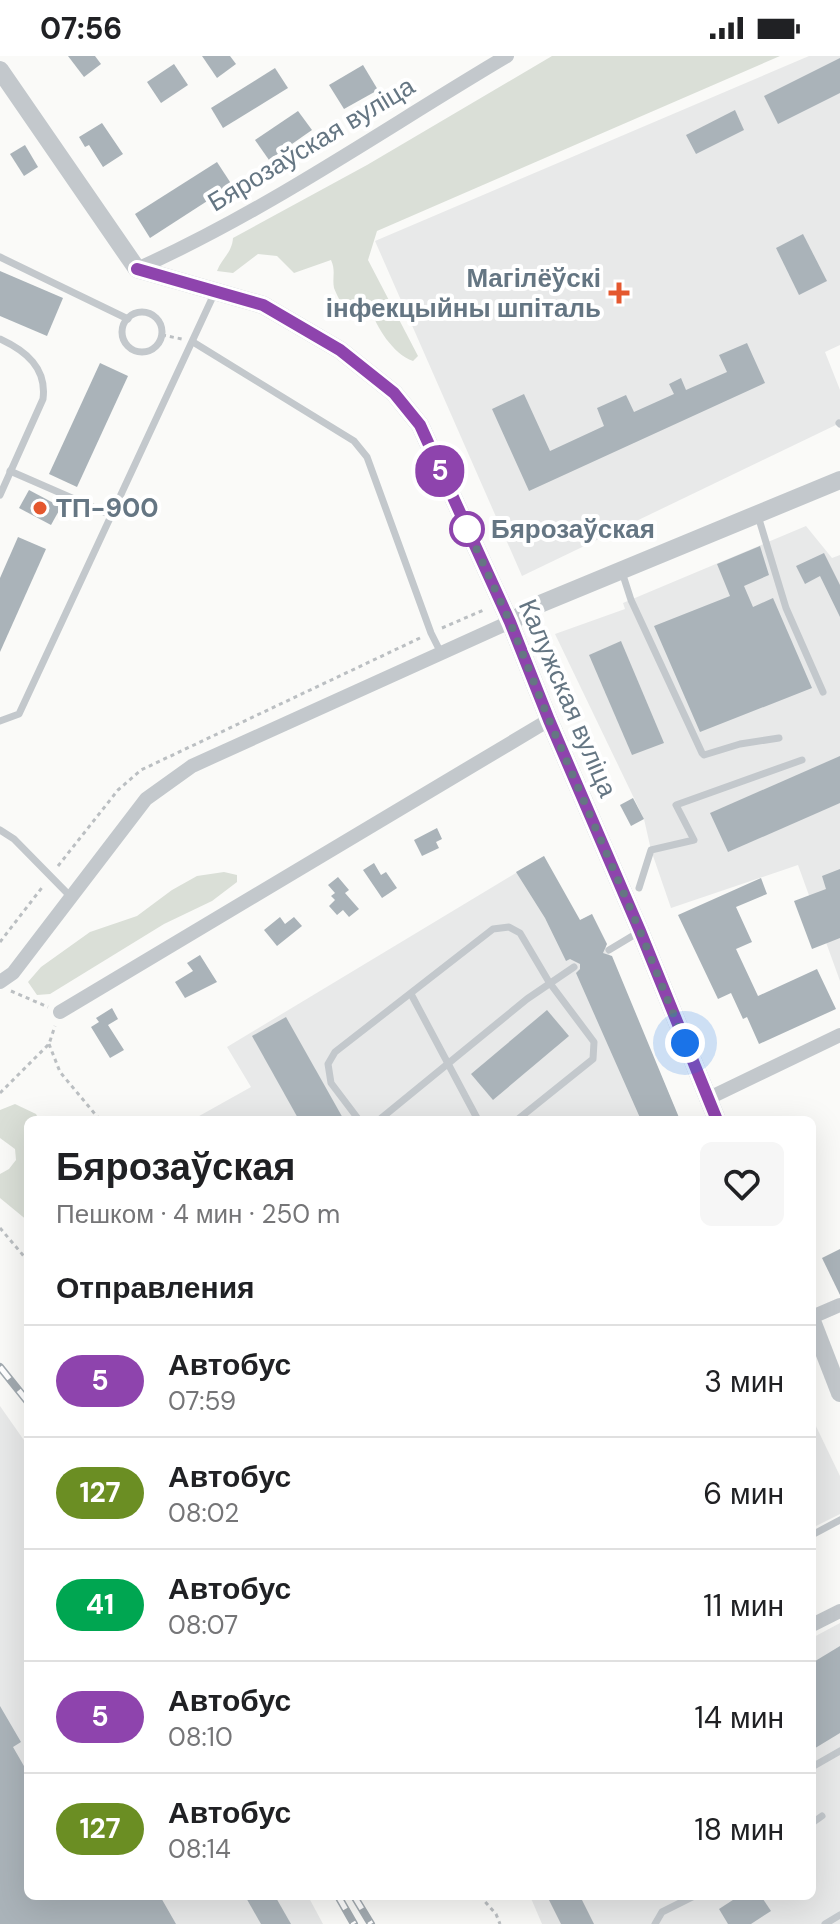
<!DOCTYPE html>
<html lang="ru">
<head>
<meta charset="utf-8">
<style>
  body { margin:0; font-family:"DM Sans",sans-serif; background:#f6f6f6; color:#202124; height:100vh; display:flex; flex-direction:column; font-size:30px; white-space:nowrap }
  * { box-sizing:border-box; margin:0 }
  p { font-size:26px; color:#757577 }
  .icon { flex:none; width:44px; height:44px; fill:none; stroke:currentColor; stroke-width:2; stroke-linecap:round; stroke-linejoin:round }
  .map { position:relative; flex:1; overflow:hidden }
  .side { position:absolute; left:24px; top:1060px; width:792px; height:784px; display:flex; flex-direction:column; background:#fff; border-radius:12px; box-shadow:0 8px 32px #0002 }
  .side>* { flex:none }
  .badge { padding:0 16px; border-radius:26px; font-size:28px; line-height:52px }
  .you { position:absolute; width:40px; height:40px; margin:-20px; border:6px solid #fff; border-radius:50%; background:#1a73e8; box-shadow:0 0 0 12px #1a73e833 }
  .map>.badge { position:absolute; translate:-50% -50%; box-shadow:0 0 0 4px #fff }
  h2 { padding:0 32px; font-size:30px; line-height:72px }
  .round { display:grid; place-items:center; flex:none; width:84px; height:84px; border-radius:12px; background:#f6f6f6 }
  .summary { display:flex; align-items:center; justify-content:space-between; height:136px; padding:0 32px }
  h1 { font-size:38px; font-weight:700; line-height:60px }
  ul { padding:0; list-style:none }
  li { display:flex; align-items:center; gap:24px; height:112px; padding:0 32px; border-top:2px solid #e0e0e0 }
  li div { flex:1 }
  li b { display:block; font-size:30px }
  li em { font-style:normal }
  li .badge { min-width:88px; font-weight:700; text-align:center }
  .status { display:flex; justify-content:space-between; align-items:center; height:56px; padding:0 40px; background:#fff; direction:ltr }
  .status svg { height:22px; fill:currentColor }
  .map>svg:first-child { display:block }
  .built { fill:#e8e9e9 }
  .green { fill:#dadfd7 }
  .building { fill:#aab3b9 }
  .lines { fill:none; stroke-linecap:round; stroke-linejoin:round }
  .path { stroke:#bbbfc2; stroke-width:3; stroke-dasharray:4 4; stroke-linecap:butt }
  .service { stroke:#c3c8cc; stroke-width:7 }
  .minor { stroke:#c3c8cc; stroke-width:14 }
  .tertiary { stroke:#c3c8cc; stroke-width:18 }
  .rail-casing { stroke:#a2aab0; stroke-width:8 }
  .rail { stroke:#fff; stroke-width:5; stroke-dasharray:15; stroke-linecap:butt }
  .line-casing { stroke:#fff; stroke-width:18 }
  .line { stroke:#8e44ad; stroke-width:12 }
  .walk { stroke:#657683; stroke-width:8; stroke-dasharray:0 14.4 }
  .poi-dot { fill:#e4572e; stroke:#fff; stroke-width:3 }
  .stop-dot { fill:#fff; stroke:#8e44ad; stroke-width:4 }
  .labels { text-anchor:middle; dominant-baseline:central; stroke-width:8; stroke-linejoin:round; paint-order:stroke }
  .street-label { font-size:26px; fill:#657683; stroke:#fff }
  .poi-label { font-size:26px; font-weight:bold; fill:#657683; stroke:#fff; text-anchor:end }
  .stop-label { font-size:26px; font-weight:bold; fill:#657683; stroke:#fff; text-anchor:start }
</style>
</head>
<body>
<div class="status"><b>07:56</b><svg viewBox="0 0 49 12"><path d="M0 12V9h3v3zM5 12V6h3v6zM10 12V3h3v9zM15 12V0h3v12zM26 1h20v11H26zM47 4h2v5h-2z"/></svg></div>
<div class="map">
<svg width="840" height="1868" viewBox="0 0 840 1868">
  <rect width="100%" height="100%" fill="#fafaf8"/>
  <g class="built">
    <polygon points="809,0 840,0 840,289 825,296 840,334 840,367 522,520 375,185"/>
    <polygon points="806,470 832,502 840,499 840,925 798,809 671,852 651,794 644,763 555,578 625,553 623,547"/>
    <polygon points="544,800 577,866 592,858 680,1064 192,1064 251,1031 227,991"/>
    <polygon points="0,1350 28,1390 28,1840 308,1840 323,1868 0,1868"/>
    <polygon points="812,1362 840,1420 840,1458 812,1472"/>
    <polygon points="840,1567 840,1868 542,1868 530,1840 812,1840 812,1582"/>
  </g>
  <g class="green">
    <path d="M552,0h228l-403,175 -9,29 50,96 -5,5c-20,-7 -37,-34 -43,-54l-11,1 -9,11c-3,-3 -15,-28 -16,-31 -2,-11 2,-17 -3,-28l-37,13 -17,-17 -19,-2 -25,19 -16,-2c5,-13 15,-18 16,-33l134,-73z"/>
    <polygon points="224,816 237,819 237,826 212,845 164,868 50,938 37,939 28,926 41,911 90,876 137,860 172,834 197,820"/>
    <polygon points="15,1048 36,1058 39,1064 28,1064 28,1165 0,1142 0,1118 9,1113 16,1104 15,1093 0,1082 0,1054"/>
  </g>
  <g class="building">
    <polygon points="68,0 95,0 101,8 84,21"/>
    <polygon points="202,0 230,0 236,8 217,22"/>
    <polygon points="840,2 840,37 778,68 764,40"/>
    <polygon points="174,8 188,29 161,47 147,26"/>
    <polygon points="363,9 378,34 344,53 329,29"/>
    <polygon points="275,12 288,32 223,72 211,52"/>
    <polygon points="735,54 744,74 696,98 686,79"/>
    <polygon points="298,55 312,74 269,104 255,84"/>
    <polygon points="102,67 123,98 103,111 89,89 85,91 79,81"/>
    <polygon points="25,89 38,111 24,120 10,98"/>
    <polygon points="217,106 232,129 150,182 135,158"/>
    <polygon points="803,178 827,225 799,239 776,192"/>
    <polygon points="0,215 63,242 47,280 0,260"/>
    <polygon points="747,287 765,327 529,435 492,353 524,338 550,395 604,370 597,352 626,339 634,356 674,338 669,328 681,322 686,334 727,316 719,299"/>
    <polygon points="100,307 128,320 77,431 49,418"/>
    <polygon points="29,434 61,451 51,469 19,452"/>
    <polygon points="18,481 46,493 0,596 0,522"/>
    <polygon points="760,490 769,519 744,530 753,551 773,542 812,632 700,676 654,570 730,540 717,508"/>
    <polygon points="824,497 840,529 840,561 820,520 805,528 796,510"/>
    <polygon points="621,585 664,687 632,699 589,599"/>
    <polygon points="840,700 840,747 728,796 710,757"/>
    <polygon points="633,742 644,763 631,770 620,749"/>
    <polygon points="437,772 442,783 436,786 439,792 422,800 414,784"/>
    <polygon points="544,800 580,864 592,858 607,888 603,897 612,900 680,1064 641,1064 576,917 580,913 580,908 570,903 566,905 545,862 516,816"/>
    <polygon points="374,807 381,819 386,816 397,832 382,842 363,814"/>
    <polygon points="840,813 840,882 812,893 794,845 826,833 822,820"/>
    <polygon points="338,821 349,834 345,837 359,853 349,861 343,854 337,859 329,850 335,844 331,840 335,837 328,829"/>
    <polygon points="761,822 767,838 736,851 752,886 736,893 758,940 817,913 836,953 759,988 747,961 743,963 731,937 718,943 678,859"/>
    <polygon points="280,861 285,868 294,861 302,870 277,890 264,874"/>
    <polygon points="200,899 217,926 185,942 175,926 193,915 187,907"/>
    <polygon points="112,952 118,963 108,969 124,994 110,1002 91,971 99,966 96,962"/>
    <polygon points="547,954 569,980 493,1044 471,1018"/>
    <polygon points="286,961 344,1064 299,1064 252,980"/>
    <polygon points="840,1193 840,1239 822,1202"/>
    <polygon points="840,1590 840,1677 812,1694 812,1607"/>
    <polygon points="0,1650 21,1686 13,1691 28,1717 28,1840 160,1840 176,1868 0,1868"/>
    <polygon points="245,1840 275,1840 291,1868 261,1868"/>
    <polygon points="547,1840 580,1840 594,1868 561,1868"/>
    <polygon points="739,1840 761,1840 771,1855 751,1868 728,1868 719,1853"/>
  </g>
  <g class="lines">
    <g class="path">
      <polyline points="162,279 182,283"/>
      <polyline points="442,572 486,553"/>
      <polyline points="58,810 118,734 141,714 420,582"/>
      <polyline points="0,886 44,829"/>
      <polyline points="11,935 48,951"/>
      <polyline points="49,988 60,1016 100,1064"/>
      <polyline points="0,1037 49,988 55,970"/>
      <polyline points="0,1172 28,1205"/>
      <polyline points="480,1840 496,1858 500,1868"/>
    </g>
    <g class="service">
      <polyline points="0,201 128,263"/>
      <circle cx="142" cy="276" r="20"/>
      <path d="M0,283c26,12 47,29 43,60l-43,96"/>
      <polyline points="193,286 354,385 367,401 431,577 441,597"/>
      <polyline points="839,367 840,368"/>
      <polyline points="10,415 111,459"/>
      <polyline points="758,460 786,552 823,636"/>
      <polyline points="622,516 631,544 702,697 704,699 740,688 779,682"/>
      <polyline points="0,665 19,658 215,236"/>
      <polyline points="0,774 14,783 70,840"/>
      <polyline points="639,832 651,794 694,784 676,749 802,704"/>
      <polyline points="609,894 639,876"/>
      <polyline points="411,938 478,1064"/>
      <polyline points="359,1064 331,1027 328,1008 335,996 493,873 509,871 520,877 549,926 594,986 593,1003 517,1064"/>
      <polyline points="379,1064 527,943 574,911"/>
      <polyline points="812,1479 840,1464"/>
      <polyline points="812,1711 840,1695"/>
      <polyline points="812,1767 822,1760"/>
      <polyline points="655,1868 662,1856 694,1840"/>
      <polyline points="825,1868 840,1859"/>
    </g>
    <g class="minor">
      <path d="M137,213c130,-58 248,-141 370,-213"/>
      <polyline points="0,926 13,917 146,743 192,710 510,566"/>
      <polyline points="60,956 549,664"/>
      <polyline points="707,1043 840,979"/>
      <polyline points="812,1261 840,1249"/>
      <polyline points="812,1569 840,1555"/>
    </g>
    <g class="tertiary">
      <polyline points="0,14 137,213 263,249 340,294 394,337 420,369 510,566 549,664 640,875 717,1064"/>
      <polyline points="510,566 540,548 840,424"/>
      <polyline points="812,1265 840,1337"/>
    </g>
    <defs>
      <g id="rail">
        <polyline points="0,1311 28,1346"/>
        <polyline points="338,1840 354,1868"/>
        <polyline points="354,1840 371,1868"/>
      </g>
    </defs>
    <use href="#rail" class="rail-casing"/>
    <use href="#rail" class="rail"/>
  </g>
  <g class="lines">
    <defs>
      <polyline id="line" points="137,213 263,249 340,294 394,337 420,369 510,566 549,664 640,875 717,1064"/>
    </defs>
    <use href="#line" class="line-casing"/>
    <use href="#line" class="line"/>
    <polyline class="walk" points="467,473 466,470 510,566 549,664 640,875 685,987"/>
  </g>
  <g class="poi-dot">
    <path d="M615 225h8v8h8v8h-8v8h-8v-8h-8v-8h8z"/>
    <circle cx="40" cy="452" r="8"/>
  </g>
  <circle class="stop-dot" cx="467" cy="473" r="16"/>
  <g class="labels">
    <g class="street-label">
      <text transform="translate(311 88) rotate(-31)">Бярозаўская вуліца</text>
      <text transform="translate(568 642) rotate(67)">Калужская вуліца</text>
    </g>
    <g class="poi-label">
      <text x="601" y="222">Магілёўскі<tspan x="601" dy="30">інфекцыйны шпіталь</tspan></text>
      <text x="56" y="452" text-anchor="start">ТП-900</text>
    </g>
    <g class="stop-label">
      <text x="491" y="473">Бярозаўская</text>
    </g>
  </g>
</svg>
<div class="you" style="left:685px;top:987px"></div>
<b class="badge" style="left:440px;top:415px;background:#8e44ad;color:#fff">5</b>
<section class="side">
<div class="summary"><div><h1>Бярозаўская</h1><p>Пешком · 4 мин · 250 m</p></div><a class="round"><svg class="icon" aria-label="heart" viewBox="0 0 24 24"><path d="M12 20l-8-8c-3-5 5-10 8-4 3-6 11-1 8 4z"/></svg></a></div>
<h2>Отправления</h2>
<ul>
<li><span class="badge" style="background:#8e44ad;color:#fff">5</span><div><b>Автобус</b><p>07:59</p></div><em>3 мин</em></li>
<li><span class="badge" style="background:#6b8e23;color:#fff">127</span><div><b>Автобус</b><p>08:02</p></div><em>6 мин</em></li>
<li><span class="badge" style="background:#00a651;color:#fff">41</span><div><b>Автобус</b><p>08:07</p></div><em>11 мин</em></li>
<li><span class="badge" style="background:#8e44ad;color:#fff">5</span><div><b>Автобус</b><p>08:10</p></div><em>14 мин</em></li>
<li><span class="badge" style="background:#6b8e23;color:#fff">127</span><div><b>Автобус</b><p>08:14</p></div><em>18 мин</em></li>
</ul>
</section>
</div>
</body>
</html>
